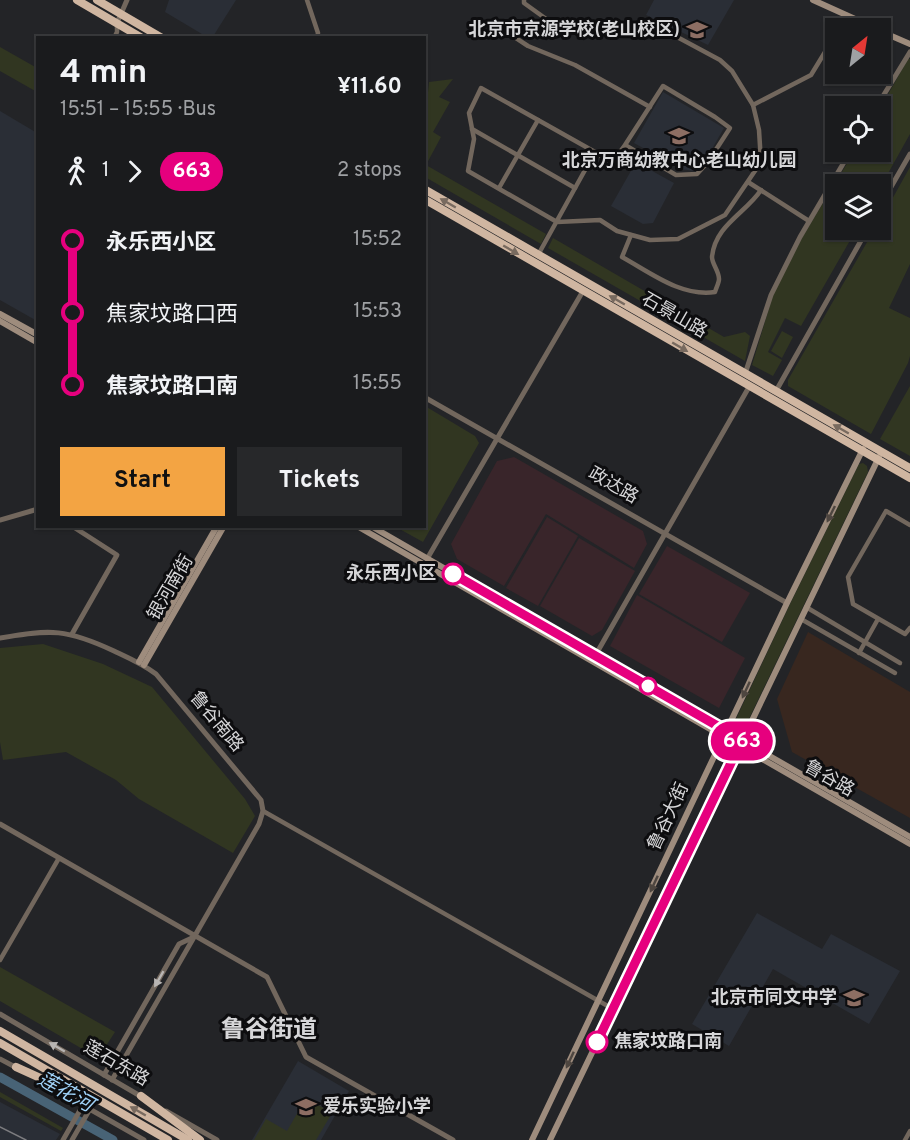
<!DOCTYPE html>
<html lang="en">
<head>
<meta charset="utf-8">
<style>
  body { margin:0; font-family:Overpass,"Noto Sans SC",sans-serif; background:#27282a; color:#f1f3f6; height:100vh; display:flex; flex-direction:column; font-size:22px; white-space:nowrap }
  * { box-sizing:border-box; margin:0 }
  p { font-size:20px; color:#9fa1a4 }
  .icon { flex:none; width:33px; height:33px; fill:none; stroke:currentColor; stroke-width:2; stroke-linecap:round; stroke-linejoin:round }
  .map { position:relative; flex:1; overflow:hidden }
  .sheet { position:absolute; left:36px; top:36px; width:390px; height:492px; display:flex; flex-direction:column; background:#1a1b1d; border-radius:0px; box-shadow:0 2px 4px #0004,0 0 0 2px #38393b }
  .sheet>* { flex:none }
  .badge { padding:0 12px; border-radius:20px; font-size:21px; line-height:39px }
  .needle { width:39px; rotate:30deg }
  .fabs { position:absolute; left:825px; top:18px; display:grid; gap:12px }
  .fabs a { display:grid; place-items:center; width:66px; height:66px; border-radius:0px; background:#1a1b1d; box-shadow:0 2px 4px #0004,0 0 0 2px #38393b; font-size:30px }
  .map>.badge { position:absolute; translate:-50% -50%; box-shadow:0 0 0 3px #fff }
  .legs { display:flex; align-items:center; gap:9px; height:66px; padding:0 24px; font-size:20px }
  .legs p { margin-inline-start:auto }
  .summary { display:flex; align-items:center; justify-content:space-between; height:102px; padding:0 24px }
  h1 { font-size:33px; font-weight:700; line-height:45px }
  .action { display:flex; gap:12px; margin-top:auto; padding:12px 24px }
  .action a { flex:1; height:69px; border-radius:0px; background:#f3a443; color:#111; font-size:24px; font-weight:700; line-height:69px; text-align:center }
  .action a+a { background:#27282a; color:#f1f3f6 }
  ul { padding:0 24px; list-style:none }
  li { display:flex; align-items:center; gap:21px; height:72px; font-size:22px }
  li i { display:grid; place-items:center; width:9px; height:100%; margin:0 8px; background:currentColor }
  li i::after { content:''; width:15px; height:15px; margin:-8px; border:4px solid; border-radius:50%; background:#1a1b1d }
  li p { margin-inline-start:auto }
  li:first-child i { background:linear-gradient(#0000 50%,currentColor 0) }
  li:last-child i { background:linear-gradient(currentColor 50%,#0000 0) }
  .map>svg:first-child { display:block }
  .commercial { fill:#39252a }
  .built { fill:#2a2e36 }
  .medical { fill:#38271f }
  .green { fill:#313621 }
  .lines { fill:none; stroke-linecap:round; stroke-linejoin:round }
  .river { stroke:#486376; stroke-width:9 }
  .minor { stroke:#72675d; stroke-width:4.5 }
  .tertiary { stroke:#72675d; stroke-width:5 }
  .secondary { stroke:#9e8c7d; stroke-width:6 }
  .trunk { stroke:#d0b6a1; stroke-width:8 }
  .rail { stroke:#7c7c7f; stroke-width:1.5 }
  .oneway { fill:#786a5f }
  .oneway2 { fill:#4e4640 }
  .oneway3 { fill:#b8b5b3 }
  .line-1-casing { stroke:#fff; stroke-width:14 }
  .line-1 { stroke:#e6007e; stroke-width:9 }
  .stop-1-dot { fill:#fff; stroke:#e6007e; stroke-width:3 }
  .labels { text-anchor:middle; dominant-baseline:central; stroke-width:6; stroke-linejoin:round; paint-order:stroke }
  .poi-label { font-size:18px; font-weight:bold; fill:#d6d6d8; stroke:#0d0d0f; text-anchor:end }
  .street-label { font-size:18px; fill:#d6d6d8; stroke:#0d0d0f }
  .stop-label { font-size:18px; font-weight:bold; fill:#d6d6d8; stroke:#0d0d0f; text-anchor:end }
  .water-label { font-size:20px; font-style:italic; fill:#a0d2f8; stroke:#0d0d0f }
  .district-label { font-size:24px; font-weight:bold; fill:#d6d6d8; stroke:#0d0d0f }
</style>
</head>
<body>
<div class="map">
<svg width="910" height="1140" viewBox="0 0 910 1140">
  <rect width="100%" height="100%" fill="#232427"/>
  <g class="commercial">
    <polygon points="514,457 643,531 647,544 634,568 546,514 504,586 457,559 451,544 497,461"/>
    <polygon points="547,517 578,536 538,606 506,588"/>
    <polygon points="579,538 635,571 602,630 592,636 540,606"/>
    <polygon points="667,546 750,593 722,642 639,594"/>
    <polygon points="637,595 745,658 719,708 610,646"/>
  </g>
  <g class="built">
    <polygon points="169,0 236,0 212,38 207,37 165,12"/>
    <polygon points="654,0 734,0 708,45 646,15"/>
    <polygon points="663,92 724,128 701,168 694,171 681,169 634,143"/>
    <polygon points="0,111 37,133 37,321 0,300"/>
    <polygon points="636,162 674,183 653,223 643,224 611,206"/>
    <polygon points="757,913 822,949 831,934 900,971 869,1024 773,969 729,1046 692,1024"/>
    <polygon points="298,1061 349,1091 321,1140 252,1140"/>
    <polygon points="0,1102 60,1134 56,1140 0,1140"/>
  </g>
  <polygon class="medical" points="808,632 910,692 910,818 792,752 777,699"/>
  <g class="green">
    <polygon points="0,47 37,68 37,92 0,71"/>
    <polygon points="908,59 910,59 910,134 881,186 880,184 836,184 836,230 856,230 801,326 785,318 768,352 782,360 773,376 752,365 773,295 803,236 854,152 880,152 881,107"/>
    <polygon points="453,79 439,97 450,102 433,132 441,137 426,165 546,234 541,244 425,177 424,102 427,102 429,82"/>
    <polygon points="910,167 910,264 889,308 910,318 910,356 908,363 871,434 788,386 788,380 874,230 880,230 881,219"/>
    <polygon points="553,238 724,337 745,332 750,336 745,361 548,248"/>
    <polygon points="782,331 793,337 782,358 771,351"/>
    <polygon points="910,386 910,456 880,439"/>
    <polygon points="425,406 475,436 479,443 423,542 396,527 424,526"/>
    <polygon points="863,463 867,466 868,472 745,727 735,721 790,604 859,464"/>
    <polygon points="43,644 103,664 152,687 245,799 255,816 233,853 139,799 116,780 66,752 3,760 0,742 0,648"/>
    <polygon points="0,967 115,1032 98,1058 0,1001"/>
    <polygon points="0,1092 63,1128 61,1131 0,1097"/>
    <polygon points="306,1098 332,1113 316,1140 254,1140 266,1119 287,1131"/>
  </g>
  <g class="lines">
    <polyline class="river" points="0,1077 113,1140"/>
    <g class="minor">
      <polyline points="307,0 318,33 317,38"/>
      <polyline points="524,0 524,3 549,21 565,26 594,24 645,27 679,38 720,60 732,71 753,105 759,130 761,162 725,215 678,239 650,240 617,231 600,220 557,222 468,171 474,139 469,113 481,88 595,152 538,255"/>
      <polyline points="839,28 847,15"/>
      <polyline points="502,29 528,46 575,65 650,107"/>
      <polyline points="114,38 117,32 117,23"/>
      <polyline points="753,105 811,75 836,34"/>
      <polyline points="472,129 575,188"/>
      <polyline points="595,152 607,160 614,160 625,145 676,175 697,174 708,162 730,128 715,117 663,86 625,145"/>
      <polyline points="748,182 809,221"/>
      <polyline points="499,188 538,120"/>
      <path d="M631,235l-9,22c29,16 59,40 93,35 1,-4 4,-9 4,-13 0,-8 -7,-15 -7,-22 3,-32 34,-44 49,-67"/>
      <polyline points="910,525 886,511 848,577 853,604 905,634 910,628"/>
      <polyline points="806,607 900,663"/>
      <polyline points="801,619 895,673"/>
      <polyline points="859,653 878,619"/>
      <polyline points="263,811 613,1009"/>
      <polyline points="0,960 59,858"/>
      <polyline points="905,1140 910,1131"/>
    </g>
    <g class="tertiary">
      <polyline points="117,23 127,0"/>
      <polyline points="877,106 910,52"/>
      <polyline points="880,206 910,154"/>
      <polyline points="745,374 771,295 800,237 850,152"/>
      <polyline points="776,391 867,230"/>
      <polyline points="424,397 787,603"/>
      <polyline points="0,520 38,509"/>
      <polyline points="72,526 117,555 72,634"/>
      <polyline points="427,559 583,291"/>
      <path d="M0,638c51,-9 67,-9 114,13 15,7 29,13 42,23l105,126 2,11 -4,13 -147,256"/>
      <polyline points="595,656 749,387"/>
      <polyline points="0,824 267,977 306,1057 453,1140"/>
      <polyline points="0,1014 142,1097"/>
      <polyline points="0,1059 17,1068"/>
      <polyline points="104,1075 179,944 194,937"/>
      <polyline points="49,1086 144,1140"/>
      <polyline points="166,1111 217,1140"/>
      <polyline points="63,1140 83,1105"/>
      <polyline points="72,1140 90,1109"/>
    </g>
    <g class="secondary">
      <polyline points="813,0 875,28"/>
      <polyline points="880,31 910,44"/>
      <polyline points="0,314 38,335"/>
      <polyline points="0,321 38,343"/>
      <polyline points="357,526 910,844"/>
      <polyline points="371,526 910,837"/>
      <polyline points="139,662 217,526"/>
      <polyline points="144,665 224,526"/>
      <polyline points="532,1140 787,603 863,449"/>
      <polyline points="550,1140 879,457"/>
    </g>
    <g class="trunk">
      <polyline points="77,0 142,38"/>
      <polyline points="97,0 162,38"/>
      <polyline points="424,189 910,468"/>
      <polyline points="424,199 910,478"/>
      <polyline points="0,1031 188,1140"/>
      <polyline points="0,1043 168,1140"/>
      <polyline points="16,1067 91,1101"/>
      <polyline points="141,1096 200,1140"/>
    </g>
    <polyline class="rail" points="0,1127 26,1140"/>
  </g>
  <defs><path id="oneway-solid" d="M-6-.8H1V-3.2L6.5 0L1 3.2V.8H-6Z" transform="scale(1.5)"/></defs>
  <g class="oneway">
    <use href="#oneway-solid" transform="translate(448 203) rotate(-150)"/>
    <use href="#oneway-solid" transform="translate(511 250) rotate(30)"/>
    <use href="#oneway-solid" transform="translate(617 300) rotate(-150)"/>
    <use href="#oneway-solid" transform="translate(680 347) rotate(30)"/>
    <use href="#oneway-solid" transform="translate(841 429) rotate(-150)"/>
    <use href="#oneway-solid" transform="translate(138 1111) rotate(-150)"/>
  </g>
  <g class="oneway2">
    <use href="#oneway-solid" transform="translate(831 514) rotate(116)"/>
    <use href="#oneway-solid" transform="translate(746 690) rotate(115)"/>
    <use href="#oneway-solid" transform="translate(654 884) rotate(115)"/>
    <use href="#oneway-solid" transform="translate(570 1060) rotate(115)"/>
  </g>
  <g class="oneway3">
    <use href="#oneway-solid" transform="translate(159 979) rotate(120)"/>
    <use href="#oneway-solid" transform="translate(57 1047) rotate(-150)"/>
  </g>
  <g class="lines">
    <defs>
      <polyline id="line-1" points="453,574 742,740 597,1042"/>
    </defs>
    <use href="#line-1" class="line-1-casing"/>
    <use href="#line-1" class="line-1"/>
  </g>
  <defs>
    <symbol id="school-bare" viewBox="-9 -9 18 18"><path d="M0-5L7-2L0 1L-7-2ZM-4 1L0 2.5L4 1V4Q0 6-4 4Z" fill="#8d6e63" stroke="#0d0d0f" stroke-width="2.5" paint-order="stroke"/></symbol>
  </defs>
  <g fill-rule="evenodd">
    <use href="#school-bare" x="682" y="15" width="30" height="30"/>
    <use href="#school-bare" x="664" y="121" width="30" height="30"/>
    <use href="#school-bare" x="839" y="983" width="30" height="30"/>
    <use href="#school-bare" x="291" y="1092" width="30" height="30"/>
  </g>
  <g class="stop-1-dot">
    <circle cx="453" cy="574" r="10"/>
    <circle cx="648" cy="686" r="8"/>
    <circle cx="597" cy="1042" r="10"/>
  </g>
  <g class="labels">
    <g class="poi-label">
      <text x="680" y="30">北京市京源学校(老山校区)</text>
      <text x="679" y="161" text-anchor="middle">北京万商幼教中心老山幼儿园</text>
      <text x="837" y="998">北京市同文中学</text>
      <text x="323" y="1107" text-anchor="start">爱乐实验小学</text>
    </g>
    <g class="street-label">
      <text transform="translate(674 316) rotate(30)">石景山路</text>
      <text transform="translate(613 486) rotate(30)">政达路</text>
      <text transform="translate(171 588) rotate(-60)">银河南街</text>
      <text transform="translate(216 722) rotate(50)">鲁谷南路</text>
      <text transform="translate(829 779) rotate(30)">鲁谷路</text>
      <text transform="translate(669 817) rotate(-65)">鲁谷大街</text>
      <text transform="translate(116 1064) rotate(30)">莲石东路</text>
    </g>
    <g class="stop-label">
      <text x="436" y="574">永乐西小区</text>
      <text x="614" y="1042" text-anchor="start">焦家坟路口南</text>
    </g>
    <g class="water-label">
      <text transform="translate(65 1093) rotate(29)">莲花河</text>
    </g>
    <g class="district-label">
      <text x="269" y="1031">鲁谷街道</text>
    </g>
  </g>
</svg>
<div class="fabs">
<a><svg class="needle" viewBox="-14 -14 28 28"><path d="M0-13l5 13h-10z" fill="#e53935"/><path d="M0 13l5-13h-10z" fill="#9fa1a4"/></svg></a>
<a><svg class="icon" aria-label="locate" viewBox="0 0 24 24"><circle cx="12" cy="12" r="6"/><path d="M12 2v4M12 18v4M2 12h4M18 12h4"/></svg></a>
<a><svg class="icon" aria-label="layers" viewBox="0 0 24 24"><path d="M12 4l9 5-9 5-9-5zM3 14l9 5 9-5"/></svg></a>
</div>
<b class="badge" style="left:742px;top:741px;background:#e6007e;color:#fff">663</b>
<section class="sheet">
<div class="summary"><div><h1>4 min</h1><p>15:51 – 15:55 · Bus</p></div><b>¥11.60</b></div>
<div class="legs"><svg class="icon" aria-label="walk" viewBox="0 0 24 24"><circle cx="13" cy="4" r="2"/><path d="M13 8l-2 6 4 7M11 14l-3 7M7 12l3-4h3l4 4"/></svg>1<svg class="icon" aria-label="forward" viewBox="0 0 24 24"><path d="M9 5l7 7-7 7"/></svg><b class="badge" style="background:#e6007e;color:#fff">663</b><p>2 stops</p></div>
<ul>
<li><i style="color:#e6007e"></i><b>永乐西小区</b><p>15:52</p></li>
<li><i style="color:#e6007e"></i><span>焦家坟路口西</span><p>15:53</p></li>
<li><i style="color:#e6007e"></i><b>焦家坟路口南</b><p>15:55</p></li>
</ul>
<div class="action"><a>Start</a><a>Tickets</a></div>
</section>
</div>
</body>
</html>
